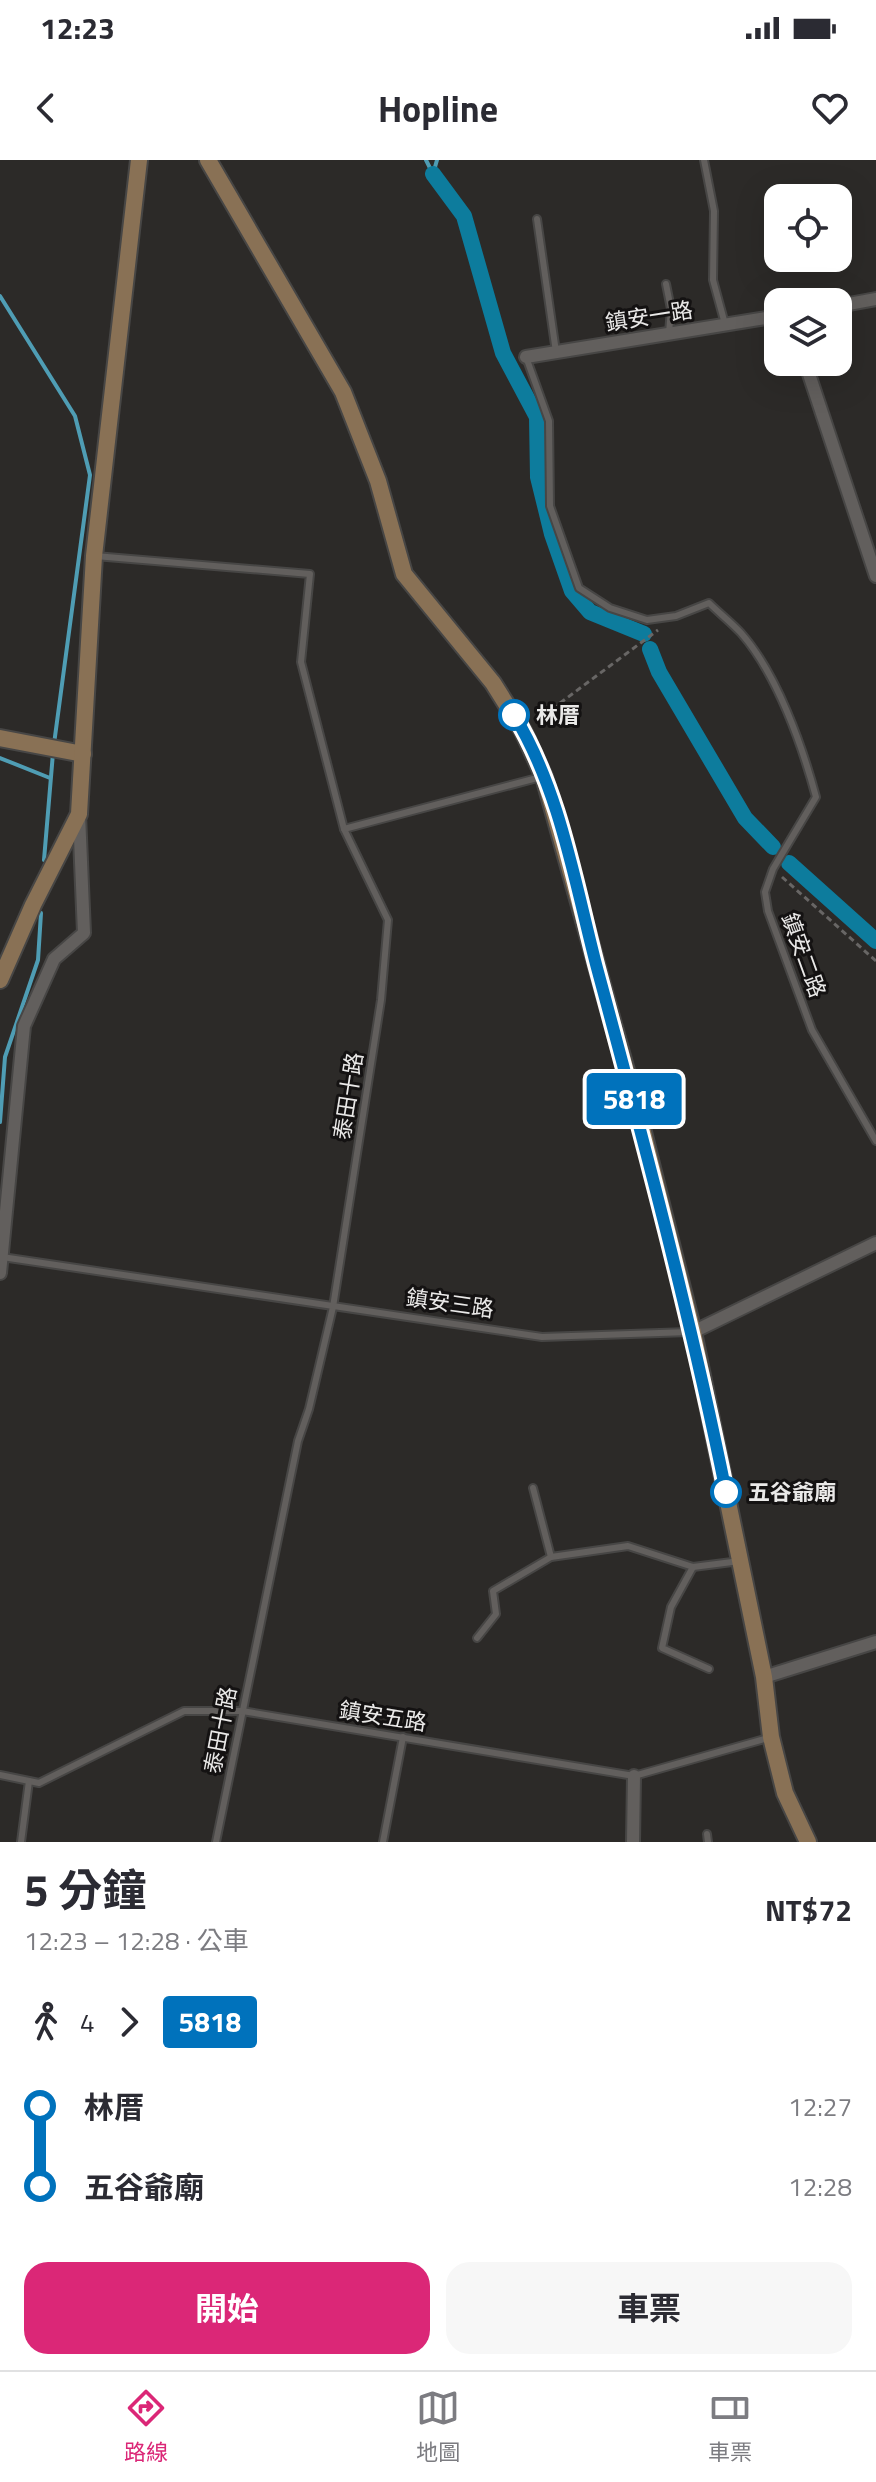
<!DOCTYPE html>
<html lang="zh-TW">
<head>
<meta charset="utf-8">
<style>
  body { margin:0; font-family:"Titillium Web","Noto Sans TC",sans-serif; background:#f7f7f7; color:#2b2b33; height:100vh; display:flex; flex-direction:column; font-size:30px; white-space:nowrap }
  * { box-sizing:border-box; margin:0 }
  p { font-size:26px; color:#7c7c81 }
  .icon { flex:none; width:44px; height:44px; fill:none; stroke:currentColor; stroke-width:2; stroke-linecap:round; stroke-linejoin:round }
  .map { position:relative; height:1682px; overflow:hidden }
  .details { display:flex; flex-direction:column; background:#fff; flex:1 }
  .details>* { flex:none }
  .badge { padding:0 16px; border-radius:6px; font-size:28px; line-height:52px }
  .buttons { position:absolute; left:764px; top:24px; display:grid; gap:16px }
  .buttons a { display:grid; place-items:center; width:88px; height:88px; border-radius:16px; background:#fff; box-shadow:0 8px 32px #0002; font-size:40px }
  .map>.badge { position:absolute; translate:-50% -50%; box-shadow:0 0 0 4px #fff }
  .legs { display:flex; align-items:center; gap:12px; height:88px; padding:0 24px; font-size:26px }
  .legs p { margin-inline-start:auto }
  .headline { display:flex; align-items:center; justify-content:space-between; height:136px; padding:0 24px }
  h1 { font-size:44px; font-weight:700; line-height:60px }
  .action { display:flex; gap:16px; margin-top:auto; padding:16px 24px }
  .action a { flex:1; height:92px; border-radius:24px; background:#db2777; color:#fff; font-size:32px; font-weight:700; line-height:92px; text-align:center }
  .action a+a { background:#f7f7f7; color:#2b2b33 }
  ul { padding:0 24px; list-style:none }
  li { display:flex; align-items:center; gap:28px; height:80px; font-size:30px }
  li i { display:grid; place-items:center; width:12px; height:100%; margin:0 10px; background:currentColor }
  li i::after { content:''; width:20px; height:20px; margin:-10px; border:6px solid; border-radius:50%; background:#fff }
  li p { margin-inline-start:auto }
  li:first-child i { background:linear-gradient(#0000 50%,currentColor 0) }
  li:last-child i { background:linear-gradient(currentColor 50%,#0000 0) }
  .status { display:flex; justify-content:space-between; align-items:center; height:56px; padding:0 40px; background:#fff; direction:ltr }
  .status svg { height:22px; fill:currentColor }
  header { display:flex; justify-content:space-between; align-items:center; height:104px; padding:0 24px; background:#fff; font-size:36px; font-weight:700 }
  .tabs { display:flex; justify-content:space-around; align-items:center; height:112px; border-top:2px solid #e1e1e2; background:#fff; font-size:22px; color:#7c7c81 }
  .tabs a { display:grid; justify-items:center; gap:4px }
  .tabs .active { color:#db2777 }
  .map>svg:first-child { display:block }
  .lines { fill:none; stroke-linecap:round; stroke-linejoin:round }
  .stream { stroke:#4f9db4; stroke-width:4 }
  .canal { stroke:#0d7c9d; stroke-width:16 }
  .lane-casing { stroke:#474645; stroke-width:10 }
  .street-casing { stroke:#474645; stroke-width:16 }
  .secondary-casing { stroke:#474645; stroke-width:20 }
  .path { stroke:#686665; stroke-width:3; stroke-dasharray:6 4; stroke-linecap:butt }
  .lane { stroke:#625f5d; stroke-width:6 }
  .street { stroke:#625f5d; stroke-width:12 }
  .secondary { stroke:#897155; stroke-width:16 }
  .line-1-casing { stroke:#fff; stroke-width:18 }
  .line-1 { stroke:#0072bc; stroke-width:12 }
  .stop-1-dot { fill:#fff; stroke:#0072bc; stroke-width:4 }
  .labels { text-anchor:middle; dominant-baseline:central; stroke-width:6; stroke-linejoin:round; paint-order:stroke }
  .street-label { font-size:22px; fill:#eae9e8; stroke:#141212 }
  .stop-label { font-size:22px; font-weight:bold; fill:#eae9e8; stroke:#141212; text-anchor:start }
</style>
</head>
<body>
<div class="status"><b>12:23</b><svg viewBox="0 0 49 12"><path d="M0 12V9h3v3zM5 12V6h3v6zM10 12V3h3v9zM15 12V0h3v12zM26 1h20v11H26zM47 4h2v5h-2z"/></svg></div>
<header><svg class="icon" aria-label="back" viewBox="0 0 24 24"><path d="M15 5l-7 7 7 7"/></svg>Hopline<svg class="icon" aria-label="heart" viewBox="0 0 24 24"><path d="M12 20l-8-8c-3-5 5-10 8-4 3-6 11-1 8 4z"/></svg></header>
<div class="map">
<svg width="876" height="1682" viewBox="0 0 876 1682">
  <rect width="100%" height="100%" fill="#2c2a28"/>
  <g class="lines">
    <g class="stream">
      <polyline points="426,0 433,14"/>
      <polyline points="433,14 437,0"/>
      <polyline points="0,136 75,256 90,315 54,584"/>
      <polyline points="0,598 50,618"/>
      <polyline points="44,700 53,593"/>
      <polyline points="0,962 5,897 38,800 41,753"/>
    </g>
    <g class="canal">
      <polyline points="433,14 464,56 503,193 537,257 538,317 552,374 572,431 590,452 644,474"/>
      <polyline points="650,489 659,512 745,658 773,687"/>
      <polyline points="789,703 876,781"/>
    </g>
    <defs>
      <g id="lane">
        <polyline points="704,0 714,51 713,120 725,164"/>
        <polyline points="537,59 556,192"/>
        <polyline points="666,124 671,149 669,173"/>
        <path d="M526,197l23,64 1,85 29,82 31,20 37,12 29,-4 33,-13c10,10 22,19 32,30 36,41 61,112 75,164l-43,72 -8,23 3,19 44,119 64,111"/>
        <polyline points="95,396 310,414 301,502 344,669 388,760 381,840 333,1147 309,1249 298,1281 216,1682"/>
        <polyline points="344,669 541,617"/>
        <polyline points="2,1097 542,1177 689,1172"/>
        <polyline points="533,1328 551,1397"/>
        <polyline points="693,1407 671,1447 662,1488 709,1509"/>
        <polyline points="477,1478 496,1454 493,1431 551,1397 628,1386 693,1407 740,1401"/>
        <polyline points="0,1615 39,1623 184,1551 242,1551 634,1616 768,1578"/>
        <polyline points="707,1674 708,1682"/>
        <polyline points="21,1682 29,1621"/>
        <polyline points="383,1682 403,1577"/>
      </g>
      <g id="street">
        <polyline points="838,146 876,139"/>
        <polyline points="526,197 778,156"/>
        <polyline points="805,202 876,416"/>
        <polyline points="0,1113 24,866 54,799 84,773 79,654"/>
        <polyline points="693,1172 876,1083"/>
        <polyline points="764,1517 876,1482"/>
        <polyline points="633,1682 634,1616"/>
      </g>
      <g id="secondary">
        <polyline points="208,0 343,232 378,321 404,414 493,523 523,571 544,617 642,968 693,1172 764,1517 771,1577 785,1633 808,1682"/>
        <polyline points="0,578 83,594"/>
        <polyline points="0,820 33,745 79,654 94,396 139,0"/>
      </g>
    </defs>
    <use href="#lane" class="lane-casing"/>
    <use href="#street" class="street-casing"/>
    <use href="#secondary" class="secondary-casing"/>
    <g class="path">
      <polyline points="536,561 658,470"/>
      <polyline points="782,717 876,801"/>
    </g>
    <use href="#lane" class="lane"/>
    <use href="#street" class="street"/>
    <use href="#secondary" class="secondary"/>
  </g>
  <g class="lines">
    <defs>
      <path id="line-1" d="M514,555c46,75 61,169 83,253 47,174 93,347 129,524"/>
    </defs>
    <use href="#line-1" class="line-1-casing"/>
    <use href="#line-1" class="line-1"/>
  </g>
  <g class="stop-1-dot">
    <circle cx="514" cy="555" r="14"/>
    <circle cx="726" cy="1332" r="14"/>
  </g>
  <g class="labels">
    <g class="street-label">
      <text transform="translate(649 156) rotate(-9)">鎮安一路</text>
      <text transform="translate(804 795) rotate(70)">鎮安二路</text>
      <text transform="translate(348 936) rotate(-81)">泰田十路</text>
      <text transform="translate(450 1143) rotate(8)">鎮安三路</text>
      <text transform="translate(383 1556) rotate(9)">鎮安五路</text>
      <text transform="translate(220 1570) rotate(-79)">泰田十路</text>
    </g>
    <g class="stop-label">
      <text x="536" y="555">林厝</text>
      <text x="748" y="1332">五谷爺廟</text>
    </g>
  </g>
</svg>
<div class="buttons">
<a><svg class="icon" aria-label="locate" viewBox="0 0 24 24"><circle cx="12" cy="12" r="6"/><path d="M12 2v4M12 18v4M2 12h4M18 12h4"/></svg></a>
<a><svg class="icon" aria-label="layers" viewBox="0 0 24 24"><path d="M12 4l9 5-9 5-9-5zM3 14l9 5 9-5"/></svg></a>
</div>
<b class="badge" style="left:634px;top:939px;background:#0072bc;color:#fff">5818</b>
</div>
<section class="details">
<div class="headline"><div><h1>5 分鐘</h1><p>12:23 – 12:28 · 公車</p></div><b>NT$72</b></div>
<div class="legs"><svg class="icon" aria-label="walk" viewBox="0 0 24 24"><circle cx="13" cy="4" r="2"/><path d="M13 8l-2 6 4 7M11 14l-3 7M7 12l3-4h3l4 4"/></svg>4<svg class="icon" aria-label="forward" viewBox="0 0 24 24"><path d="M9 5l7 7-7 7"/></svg><b class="badge" style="background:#0072bc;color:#fff">5818</b></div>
<ul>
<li><i style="color:#0072bc"></i><b>林厝</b><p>12:27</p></li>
<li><i style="color:#0072bc"></i><b>五谷爺廟</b><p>12:28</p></li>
</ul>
<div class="action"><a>開始</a><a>車票</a></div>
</section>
<nav class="tabs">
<a class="active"><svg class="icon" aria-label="directions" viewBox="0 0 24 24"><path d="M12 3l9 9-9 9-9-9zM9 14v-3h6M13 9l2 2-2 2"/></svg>路線</a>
<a><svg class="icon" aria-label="map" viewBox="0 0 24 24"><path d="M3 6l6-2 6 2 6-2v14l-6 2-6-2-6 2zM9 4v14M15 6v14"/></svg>地圖</a>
<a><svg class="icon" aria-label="tickets" viewBox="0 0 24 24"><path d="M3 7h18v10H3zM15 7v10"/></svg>車票</a>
</nav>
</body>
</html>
